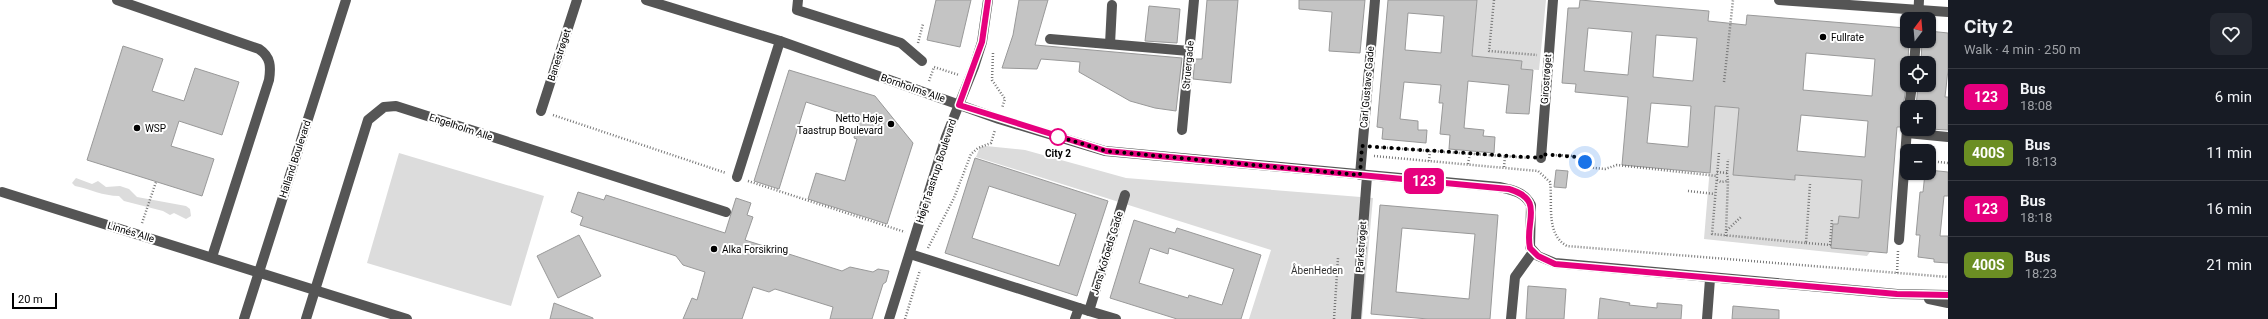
<!DOCTYPE html>
<html lang="en">
<head>
<meta charset="utf-8">
<style>
  body { margin:0; font-family:Roboto,sans-serif; background:#242831; color:#f1f3f6; height:100vh; display:flex; flex-direction:column; font-size:15px; white-space:nowrap }
  * { box-sizing:border-box; margin:0 }
  p { font-size:13px; color:#9ea1a6 }
  .icon { flex:none; width:22px; height:22px; fill:none; stroke:currentColor; stroke-width:2; stroke-linecap:round; stroke-linejoin:round }
  .map { position:relative; flex:1; overflow:hidden }
  .panel { display:flex; flex-direction:column; background:#171b24; width:320px }
  .panel>* { flex:none }
  .badge { padding:0 8px; border-radius:6px; font-size:14px; line-height:26px }
  .needle { width:26px; rotate:16deg }
  .tools { position:absolute; left:1900px; top:12px; display:grid; gap:8px }
  .tools a { display:grid; place-items:center; width:36px; height:36px; border-radius:8px; background:#171b24; box-shadow:0 1px 3px #0004; font-size:20px }
  .scale { position:absolute; left:12px; bottom:10px; width:45px; box-sizing:border-box; padding-left:4px; border:2px solid #000; border-top:0; font-size:11px; line-height:14px; white-space:nowrap; color:#000; -webkit-text-stroke:3px #fff; paint-order:stroke }
  .you { position:absolute; width:20px; height:20px; margin:-10px; border:3px solid #fff; border-radius:50%; background:#1a73e8; box-shadow:0 0 0 6px #1a73e833 }
  .map>.badge { position:absolute; translate:-50% -50%; box-shadow:0 0 0 2px #fff }
  .round { display:grid; place-items:center; flex:none; width:42px; height:42px; border-radius:8px; background:#242831 }
  .headline { display:flex; align-items:center; justify-content:space-between; height:68px; padding:0 16px }
  h1 { font-size:19px; font-weight:700; line-height:30px }
  ul { padding:0; list-style:none }
  li { display:flex; align-items:center; gap:12px; height:56px; padding:0 16px; border-top:1px solid #363941 }
  li div { flex:1 }
  li b { display:block; font-size:15px }
  li em { font-style:normal }
  li .badge { min-width:44px; font-weight:700; text-align:center }
  main { display:flex; flex:1; min-height:0 }
  .map>svg:first-child { display:block }
  .green { fill:#dcdcdc }
  .building { fill:#c4c4c4; stroke:#999; fill-rule:evenodd }
  .lines { fill:none; stroke-linecap:round; stroke-linejoin:round }
  .path { stroke:#777; stroke-width:2.5; stroke-dasharray:1 2; stroke-linecap:butt }
  .minor { stroke:#555; stroke-width:10 }
  .line-casing { stroke:#fff; stroke-width:9 }
  .line { stroke:#e6007e; stroke-width:6 }
  .walk { stroke:#000; stroke-width:4; stroke-dasharray:0 7.2 }
  .poi-dot { fill:#000; stroke:#fff; stroke-width:1.5 }
  .stop-dot { fill:#fff; stroke:#e6007e; stroke-width:2 }
  .labels { text-anchor:middle; dominant-baseline:central; stroke-width:4; stroke-linejoin:round; paint-order:stroke }
  .poi-label { font-size:10px; fill:#000; stroke:#fff; text-anchor:start }
  .street-label { font-size:10px; fill:#000; stroke:#fff }
  .stop-label { font-size:10px; font-weight:bold; fill:#000; stroke:#fff }
  .park-label { font-size:10px; fill:#333; stroke:#fff }
</style>
</head>
<body>
<main>
<div class="map">
<svg width="1948" height="319" viewBox="0 0 1948 319">
  <rect width="100%" height="100%" fill="#fff"/>
  <g class="green">
    <polygon points="1477,0 1546,0 1539,70 1521,69 1522,61 1472,56"/>
    <polygon points="1715,106 1739,108 1733,175 1795,180 1795,175 1862,180 1859,218 1839,216 1838,224 1833,224 1831,248 1870,252 1867,256 1704,239"/>
    <polygon points="986,146 1025,150 1126,178 1373,198 1362,319 1249,319 1271,250 976,157 980,147"/>
    <polygon points="399,153 544,196 511,306 367,263"/>
    <path d="M76,178l16,6 6,-3 8,6 14,-1 9,3 8,8 49,9 4,3 1,7 -5,3 -12,-6 -4,2 -7,-4 -39,-10 -5,-5c-16,0 -29,-7 -44,-10l-3,-3z"/>
  </g>
  <g class="building">
    <polygon points="936,0 971,0 960,47 927,40"/>
    <polygon points="1019,0 1048,0 1035,45 1182,58 1176,111 1155,108 1130,101 1079,72 1080,62 1041,59 1037,69 1002,68 1013,35"/>
    <polygon points="1207,0 1238,0 1231,83 1193,79 1195,59 1202,59"/>
    <polygon points="1299,0 1365,0 1360,53 1329,51 1332,12 1299,9"/>
    <path d="M1388,0h89l-5,56 50,5 -1,8 12,1 -4,44 -23,-1 3,-28 -41,-4 -4,47 20,2 -1,6 12,1 -1,16 -45,-4 1,-14 -10,-1 3,-31h-4l2,-18 -37,-3 -4,37 18,2v9h9l-1,13 -44,-4 1,-11 -6,-1zM1408,13l36,3 -3,37 -36,-3z"/>
    <path d="M1580,0l129,11 -1,10 38,4 1,-10 159,13 -1,13h4l-2,40 -4,26 4,6v10l-6,4h-4l-10,126 -56,-5 2,-24h5l1,-8 20,2 3,-38 -67,-5v5l-62,-5 6,-67 -24,-2 -5,67 -88,-8 6,-68 -53,-5 1,-8 -14,-1 6,-75h11zM1588,28l44,4 -4,43 -44,-4zM1656,35l41,3 -4,43 -40,-4zM1806,53l69,6 -3,37 -69,-6zM1651,103l40,3 -3,41 -41,-4zM1801,115l67,6 -3,36 -68,-6z"/>
    <polygon points="1149,6 1180,9 1177,43 1145,41"/>
    <polygon points="1929,31 1948,33 1948,70 1945,97 1948,97 1948,130 1929,129 1929,107 1916,107 1918,85 1929,85 1929,63 1921,63 1922,41 1929,41"/>
    <polygon points="123,46 163,59 152,91 184,101 195,68 239,82 222,135 179,121 171,146 214,159 202,196 87,160"/>
    <polygon points="789,70 875,96 913,143 887,224 808,199 816,173 845,181 857,139 854,138 858,119 806,102 779,189 754,181"/>
    <path d="M975,158l133,43 -31,95 -132,-43zM989,186l87,28 -17,52 -87,-28z"/>
    <polygon points="1556,170 1568,171 1566,188 1554,187"/>
    <polygon points="1929,170 1948,172 1948,196 1944,196 1940,236 1948,236 1948,263 1934,262 1934,259 1918,257 1920,235 1916,235 1920,192 1923,192 1925,173 1929,173"/>
    <polygon points="578,192 604,200 606,195 725,233 736,198 751,203 747,215 753,217 745,240 842,271 850,267 873,272 878,269 889,271 886,282 883,284 872,319 830,319 833,307 775,289 769,292 753,287 742,319 683,319 692,298 697,300 705,272 683,265 676,256 580,225 583,217 571,212"/>
    <path d="M1380,205l118,10 -8,104h-62l-57,-5zM1402,228l73,6 -6,65 -73,-7z"/>
    <path d="M1134,220l41,13 2,-5 84,27 -20,64h-64l-67,-21zM1150,248l18,6 1,-6 65,21 -12,36 -33,-10 -1,3 -49,-15z"/>
    <polygon points="579,235 601,276 558,298 537,256"/>
    <polygon points="1528,286 1566,289 1564,319 1526,319"/>
    <polygon points="1600,298 1630,303 1629,305 1657,308 1657,303 1682,305 1681,319 1598,319"/>
    <polygon points="554,303 593,318 593,319 550,319"/>
    <polygon points="1733,306 1779,310 1779,319 1732,319"/>
  </g>
  <g class="lines">
    <g class="path">
      <polyline points="1494,0 1489,51 1537,55"/>
      <polyline points="918,43 923,24"/>
      <polyline points="993,53 992,80 1005,99 1002,108"/>
      <polyline points="929,81 934,67 959,75"/>
      <polyline points="1724,82 1733,0"/>
      <polyline points="553,115 726,173"/>
      <polyline points="1375,147 1530,158"/>
      <polyline points="1719,153 1712,234 1806,243 1810,184"/>
      <path d="M1553,155c12,1 30,-2 33,12l19,2 12,-4 100,11"/>
      <path d="M1374,156l164,15 12,11c3,21 -5,52 17,64l381,31"/>
      <polyline points="1429,161 1430,151"/>
      <polyline points="1929,161 1948,163"/>
      <polyline points="1468,164 1470,153"/>
      <polyline points="1504,167 1505,156"/>
      <polyline points="1717,172 1727,173 1728,159"/>
      <polyline points="1727,173 1728,181"/>
      <polyline points="1717,180 1721,182 1728,181 1726,231"/>
      <polyline points="748,181 905,232"/>
      <polyline points="1688,191 1715,194"/>
      <polyline points="142,223 156,182"/>
      <polyline points="1726,236 1726,231 1741,217"/>
      <polyline points="1806,243 1830,245 1832,219"/>
      <polyline points="928,248 954,198 971,154 978,148 991,143 995,130"/>
      <polyline points="1897,273 1898,251"/>
      <polyline points="905,319 920,270"/>
      <polyline points="1334,319 1338,258"/>
    </g>
    <g class="minor">
      <path d="M117,0l142,49c12,8 12,18 10,31l-57,177"/>
      <path d="M646,0l134,41 219,78 106,32 394,36c14,3 25,5 32,18l-1,42 8,9 17,7 342,31 51,1"/>
      <polyline points="798,0 797,10 901,43 922,61"/>
      <polyline points="1779,0 1948,12"/>
      <polyline points="1918,19 1919,0"/>
      <polyline points="1050,39 1189,51"/>
      <polyline points="1110,44 1112,5"/>
      <polyline points="1914,63 1916,41"/>
      <polyline points="1909,107 1912,85"/>
      <polyline points="541,111 577,0"/>
      <polyline points="1182,130 1194,0"/>
      <polyline points="1907,133 1948,137"/>
      <polyline points="1541,158 1553,0"/>
      <polyline points="1360,175 1375,0"/>
      <polyline points="737,177 780,41"/>
      <polyline points="2,192 407,319"/>
      <polyline points="1899,240 1907,129"/>
      <polyline points="910,254 1079,308"/>
      <polyline points="1929,299 1948,303"/>
      <polyline points="1089,311 1125,195"/>
      <polyline points="244,319 346,0"/>
      <polyline points="306,319 368,120 384,107 396,106 726,212"/>
      <polyline points="889,319 946,137 974,67 982,42 988,0"/>
      <polyline points="1075,319 1079,308 1116,319"/>
      <polyline points="1356,319 1367,176"/>
      <polyline points="1511,319 1515,277 1533,252"/>
      <polyline points="1707,319 1710,279"/>
    </g>
  </g>
  <g class="lines">
    <defs>
      <path id="line" d="M988,0l-6,42 -23,63 147,46 403,38c37,11 15,32 21,59l8,8 17,8 342,30 51,1"/>
    </defs>
    <use href="#line" class="line-casing"/>
    <use href="#line" class="line"/>
    <polyline class="walk" points="1058,137 1053,135 1106,151 1360,175 1362,146 1541,158 1541,154 1576,157 1585,162"/>
  </g>
  <g class="poi-dot">
    <circle cx="1823" cy="37" r="4"/>
    <circle cx="891" cy="124" r="4"/>
    <circle cx="137" cy="128" r="4"/>
    <circle cx="714" cy="249" r="4"/>
  </g>
  <circle class="stop-dot" cx="1058" cy="137" r="8"/>
  <g class="labels">
    <g class="poi-label">
      <text x="1831" y="37">Fullrate</text>
      <text x="883" y="118" text-anchor="end">Netto Høje<tspan x="883" dy="12">Taastrup Boulevard</tspan></text>
      <text x="145" y="128">WSP</text>
      <text x="722" y="249">Alka Forsikring</text>
    </g>
    <g class="street-label">
      <text transform="translate(559 55) rotate(-72)">Banestrøget</text>
      <text transform="translate(1188 65) rotate(-85)">Struergade</text>
      <text transform="translate(1546 79) rotate(-86)">Girostrøget</text>
      <text transform="translate(1367 87) rotate(-85)">Carl Gustavs Gade</text>
      <text transform="translate(913 88) rotate(19)">Bornholms Alle</text>
      <text transform="translate(461 127) rotate(18)">Engelholm Alle</text>
      <text transform="translate(295 159) rotate(-72)">Halland Boulevard</text>
      <text transform="translate(936 171) rotate(-72)">Høje Taastrup Boulevard</text>
      <text transform="translate(131 232) rotate(17)">Linnés Alle</text>
      <text transform="translate(1361 247) rotate(-86)">Parkstrøget</text>
      <text transform="translate(1107 253) rotate(-73)">Jens Kofoeds Gade</text>
    </g>
    <g class="stop-label">
      <text x="1058" y="153">City 2</text>
    </g>
    <g class="park-label">
      <text x="1317" y="270">ÅbenHeden</text>
    </g>
  </g>
</svg>
<div class="tools">
<a><svg class="needle" viewBox="-14 -14 28 28"><path d="M0-13l5 13h-10z" fill="#e53935"/><path d="M0 13l5-13h-10z" fill="#9ea1a6"/></svg></a>
<a><svg class="icon" aria-label="locate" viewBox="0 0 24 24"><circle cx="12" cy="12" r="6"/><path d="M12 2v4M12 18v4M2 12h4M18 12h4"/></svg></a>
<a>+</a>
<a>−</a>
</div>
<div class="scale">20 m</div>
<div class="you" style="left:1585px;top:162px"></div>
<b class="badge" style="left:1424px;top:181px;background:#e6007e;color:#fff">123</b>
</div>
<section class="panel">
<div class="headline"><div><h1>City 2</h1><p>Walk · 4 min · 250 m</p></div><a class="round"><svg class="icon" aria-label="heart" viewBox="0 0 24 24"><path d="M12 20l-8-8c-3-5 5-10 8-4 3-6 11-1 8 4z"/></svg></a></div>
<ul>
<li><span class="badge" style="background:#e6007e;color:#fff">123</span><div><b>Bus</b><p>18:08</p></div><em>6 min</em></li>
<li><span class="badge" style="background:#6b8e23;color:#fff">400S</span><div><b>Bus</b><p>18:13</p></div><em>11 min</em></li>
<li><span class="badge" style="background:#e6007e;color:#fff">123</span><div><b>Bus</b><p>18:18</p></div><em>16 min</em></li>
<li><span class="badge" style="background:#6b8e23;color:#fff">400S</span><div><b>Bus</b><p>18:23</p></div><em>21 min</em></li>
</ul>
</section>
</main>
</body>
</html>
